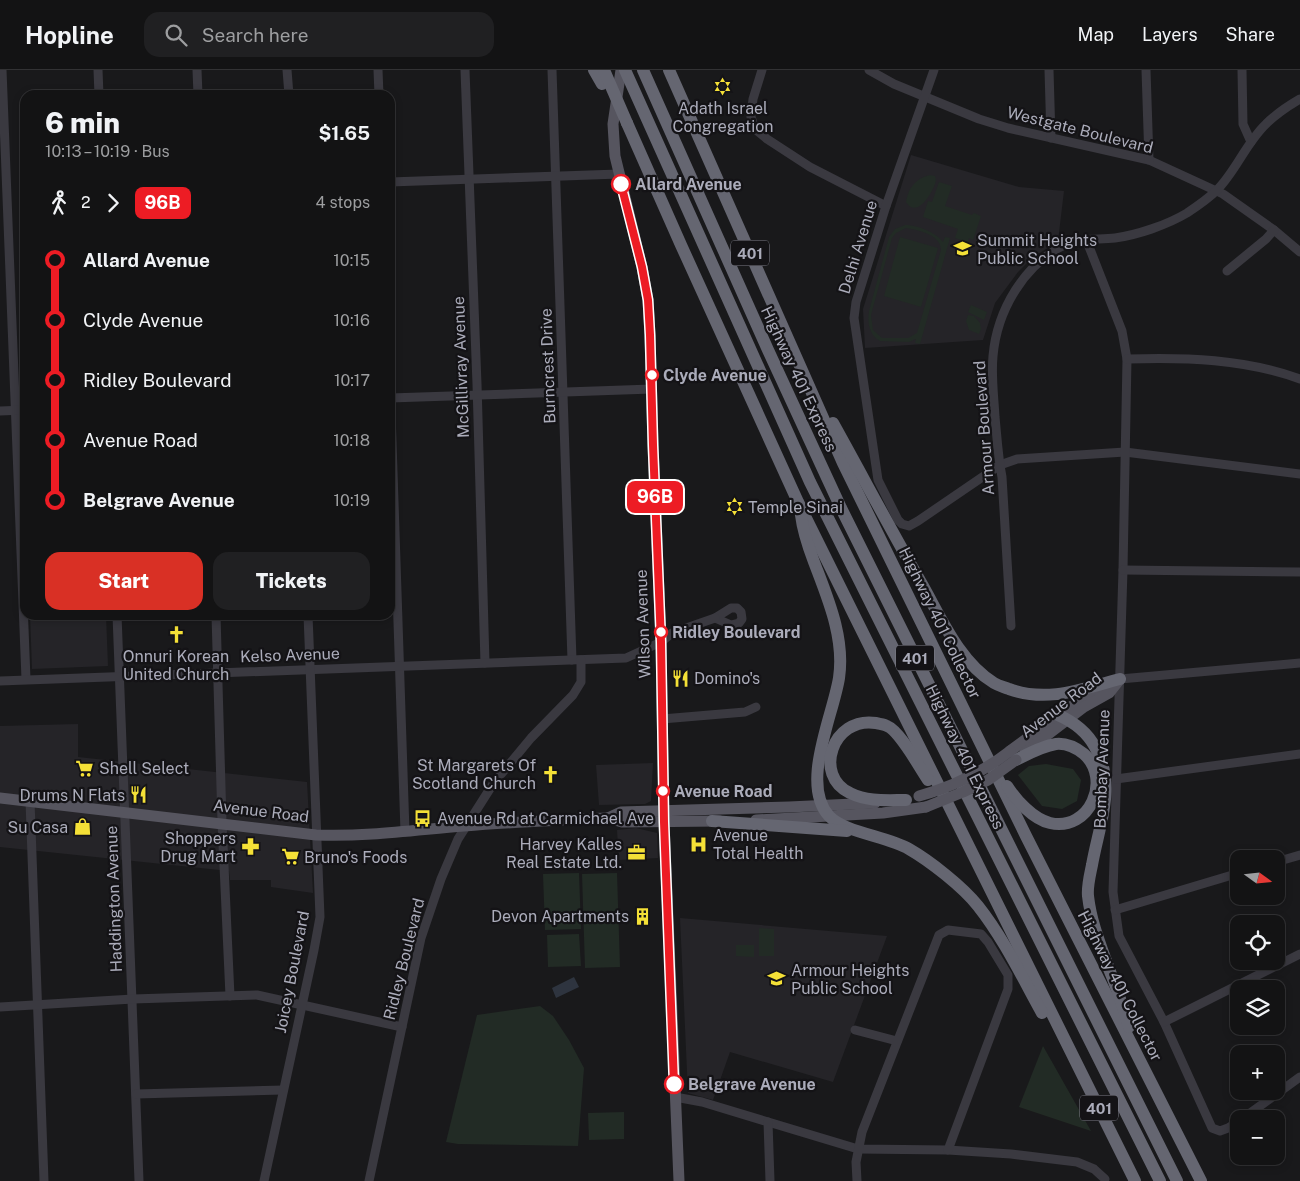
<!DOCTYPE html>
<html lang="en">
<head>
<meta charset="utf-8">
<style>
  body { margin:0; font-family:"Public Sans",sans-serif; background:#202022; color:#f1f3f6; height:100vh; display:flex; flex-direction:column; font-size:19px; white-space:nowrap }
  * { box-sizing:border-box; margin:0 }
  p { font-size:16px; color:#9d9ea0 }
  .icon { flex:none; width:28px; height:28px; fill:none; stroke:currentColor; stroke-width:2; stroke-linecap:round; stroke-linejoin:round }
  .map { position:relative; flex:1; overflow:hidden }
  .side { position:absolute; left:20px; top:20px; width:375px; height:530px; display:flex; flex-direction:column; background:#131314; border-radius:15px; box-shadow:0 2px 8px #0003,0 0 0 1px #323234 }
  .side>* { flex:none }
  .badge { padding:0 10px; border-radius:8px; font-size:18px; line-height:32px }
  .needle { width:32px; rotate:105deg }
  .fabs { position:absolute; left:1230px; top:780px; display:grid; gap:10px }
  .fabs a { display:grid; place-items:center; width:55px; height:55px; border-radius:10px; background:#131314; box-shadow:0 2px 8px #0003,0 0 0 1px #323234; font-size:25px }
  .map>.badge { position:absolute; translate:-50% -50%; box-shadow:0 0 0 2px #fff }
  .legs { display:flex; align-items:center; gap:8px; height:55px; padding:0 25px; font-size:16px }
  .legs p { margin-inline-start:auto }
  .headline { display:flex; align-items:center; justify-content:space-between; height:85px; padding:0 25px }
  h1 { font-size:28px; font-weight:800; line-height:38px }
  .button { display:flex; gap:10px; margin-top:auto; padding:10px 25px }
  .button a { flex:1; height:58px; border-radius:15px; background:#d93025; color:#fff; font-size:20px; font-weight:800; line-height:58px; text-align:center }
  .button a+a { background:#202022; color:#f1f3f6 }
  ul { padding:0 25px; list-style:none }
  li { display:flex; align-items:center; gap:18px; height:60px; font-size:19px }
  li i { display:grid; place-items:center; width:8px; height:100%; margin:0 6px; background:currentColor }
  li i::after { content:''; width:12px; height:12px; margin:-6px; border:4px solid; border-radius:50%; background:#131314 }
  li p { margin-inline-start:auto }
  li:first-child i { background:linear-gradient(#0000 50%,currentColor 0) }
  li:last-child i { background:linear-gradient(currentColor 50%,#0000 0) }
  header { display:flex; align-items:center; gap:30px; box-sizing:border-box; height:70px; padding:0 25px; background:#131314; border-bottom:1px solid #323234 }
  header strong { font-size:24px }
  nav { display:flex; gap:28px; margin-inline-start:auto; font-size:18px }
  .search { width:350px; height:45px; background:#202022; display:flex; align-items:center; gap:12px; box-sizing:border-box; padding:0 18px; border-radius:15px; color:#9d9ea0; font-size:19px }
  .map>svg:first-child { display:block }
  .built { fill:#252428 }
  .green { fill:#222b25; fill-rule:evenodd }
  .water { fill:#2e343f }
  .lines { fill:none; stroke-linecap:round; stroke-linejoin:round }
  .minor { stroke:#3a3940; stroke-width:9 }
  .major { stroke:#56555f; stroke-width:11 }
  .highway { stroke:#656671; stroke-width:12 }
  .major-bridge { stroke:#56555f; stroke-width:11 }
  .highway-bridge { stroke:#656671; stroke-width:12 }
  .line-1-casing { stroke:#fff; stroke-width:11 }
  .line-1 { stroke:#ed1c24; stroke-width:8 }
  .stop-1-dot { fill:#fff; stroke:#ed1c24; stroke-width:2.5 }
  .labels { text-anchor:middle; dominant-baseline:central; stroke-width:4.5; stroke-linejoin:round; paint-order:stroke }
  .shield { fill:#141316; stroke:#7e7e89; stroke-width:1 }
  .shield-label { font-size:15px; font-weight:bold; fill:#abacba }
  .poi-label { font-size:16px; fill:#abacba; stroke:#141316; text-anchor:start }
  .street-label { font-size:16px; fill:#abacba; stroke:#141316 }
  .stop-label { font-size:16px; font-weight:bold; fill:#abacba; stroke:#141316; text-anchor:start }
</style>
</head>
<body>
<header>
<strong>Hopline</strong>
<div class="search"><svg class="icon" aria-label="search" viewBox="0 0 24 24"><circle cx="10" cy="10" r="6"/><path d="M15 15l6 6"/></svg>Search here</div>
<nav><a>Map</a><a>Layers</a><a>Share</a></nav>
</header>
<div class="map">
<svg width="1300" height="1111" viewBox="0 0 1300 1111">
  <rect width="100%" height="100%" fill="#19191b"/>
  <g class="built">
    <polygon points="911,85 1019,117 1064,121 1058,171 1032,188 1018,202 995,233 983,270 865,278 863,239"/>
    <polygon points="30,545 106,545 108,596 32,599"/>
    <polygon points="78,654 78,687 307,712 313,823 271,817 271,810 230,810 229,801 0,777 0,656"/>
    <polygon points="653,693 651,731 645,734 599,735 596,695"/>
    <polygon points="636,758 657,763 658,788 619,790 617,760"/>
    <polygon points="680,848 887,866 833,1012 730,982 713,1030 688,1023"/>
  </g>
  <g class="green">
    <path d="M930,105l5,1 1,4c-2,11 -19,40 -30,22 2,-14 10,-24 24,-27z"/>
    <polygon points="939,112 952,116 945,136 972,145 974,143 981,146 973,170 969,168 968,172 955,168 958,159 923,147 928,131 932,132"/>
    <path d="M905,155c12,0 31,7 38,17l2,-5 5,1 -30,106 -5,-1 1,-4 -7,3 -29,-1c-11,-6 -13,-19 -11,-30l20,-74 6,-8zM906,158c13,2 35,7 35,22l-24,83 -9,5h-26l-9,-8 -2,-15 21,-77 4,-5z"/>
    <polygon points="900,167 938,178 921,237 884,226"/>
    <polygon points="971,235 987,242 984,250 968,242"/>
    <polygon points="968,245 974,246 980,253 981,259 979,264 969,260 966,251"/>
    <polygon points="1046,694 1073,699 1081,710 1077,731 1062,739 1042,736 1018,705 1029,696"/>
    <polygon points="579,803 581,859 545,860 543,804"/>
    <polygon points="617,803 620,897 585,898 582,804"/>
    <polygon points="759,858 774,859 774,886 759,886"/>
    <polygon points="579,864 581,896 548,897 547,865"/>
    <polygon points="736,875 754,875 754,887 736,886"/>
    <polygon points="540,936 553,946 569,970 584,998 578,1076 458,1074 446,1072 477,945"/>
    <polygon points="1043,976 1091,1061 1019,1037"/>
    <polygon points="624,1042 624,1069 589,1070 588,1043"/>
  </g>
  <polygon class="water" points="574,907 579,917 556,928 552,918"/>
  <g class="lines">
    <g class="minor">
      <polyline points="2,0 26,609"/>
      <polyline points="98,0 99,25"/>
      <polyline points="197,0 198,25"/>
      <polyline points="287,0 289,25"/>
      <polyline points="378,0 379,25"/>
      <polyline points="465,0 477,314 485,593"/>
      <polyline points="552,0 572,590"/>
      <polyline points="762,0 753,29 751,47 755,59 767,69 810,97 886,136"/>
      <polyline points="869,0 894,14 979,49 1008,58 1149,90 1223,124 1274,160 1300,182"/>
      <polyline points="934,0 886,136 856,232 854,248 878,410 898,450 902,454 909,456 918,451 1000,395 1017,389 1125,382 1300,404"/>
      <polyline points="1049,0 1051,68"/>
      <polyline points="1146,0 1149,90"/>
      <polyline points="1242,0 1243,54 1251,72"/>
      <polyline points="390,112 619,104"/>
      <polyline points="1086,169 1122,261 1127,289 1123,500 1113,822 1119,866 1164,952 1212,1058 1220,1061 1228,1058 1239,1051"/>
      <polyline points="1227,201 1266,169 1274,160"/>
      <path d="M1127,289c58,-2 118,0 173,20"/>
      <polyline points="390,312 405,762"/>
      <polyline points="390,328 652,319"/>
      <polyline points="0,341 25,340"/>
      <polyline points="1123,500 1300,502"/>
      <polygon points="731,538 737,538 741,542 742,549 739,553 731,555 715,548"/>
      <polyline points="117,545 139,1111"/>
      <polyline points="216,545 222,752 230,926"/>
      <path d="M1011,556l-9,-149c-4,-20 -5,-40 -7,-60 -1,-20 -4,-40 -2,-61 4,-45 31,-93 74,-112 16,-7 31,-4 48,-6 22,-3 52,-13 72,-25 9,-6 22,-15 30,-23 19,-19 29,-47 49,-66 10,-10 22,-18 34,-25"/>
      <polyline points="1120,609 1300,593"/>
      <polyline points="0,611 626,588 661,572 672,563 715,548"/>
      <polyline points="662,649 745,642 756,637"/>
      <polyline points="1116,709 1300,684"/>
      <polyline points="30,731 44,1111"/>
      <polyline points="1276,792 1300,785"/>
      <polyline points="1115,840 1239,803"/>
      <polyline points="0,937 133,929 257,925 402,957"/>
      <polyline points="1164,952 1300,884"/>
      <polyline points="855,960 897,971"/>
      <polyline points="136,1024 283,1020"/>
      <polyline points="675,1027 702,1032 858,1079 948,1080 1011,1084 1077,1092 1094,1099 1105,1109"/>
      <polyline points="1242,1049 1300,1007"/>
      <polyline points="768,1052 770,1111"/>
      <polyline points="264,1111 314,880 320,847 308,545"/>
      <polyline points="369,1111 421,868 441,809 458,769 493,714 531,668 573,625 581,612 581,590"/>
      <polyline points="857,1111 856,1092 862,1062 939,865 948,860 981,864 988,872 1008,905 1008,919 948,1080"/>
    </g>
    <g class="major">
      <polyline points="621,0 613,54 615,86 642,197 648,230 650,265 653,375 661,572 664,752 679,1111"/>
      <polyline points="1010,681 1057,646 1102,616"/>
      <polyline points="1025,682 1084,637 1109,623 1120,609"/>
      <path d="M0,728l316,37c50,2 99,-5 148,-9 48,-4 96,-6 144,-8l14,4 98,-1"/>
      <polyline points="608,748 621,742 789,737 875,733"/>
      <polyline points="756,750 883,743 926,737"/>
    </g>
    <g class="highway">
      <polyline points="594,0 602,14"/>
      <polyline points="625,0 810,412 1160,1111"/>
      <polyline points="643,0 768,280 841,438 1177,1111"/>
      <polyline points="669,0 843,393 1026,766 1201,1111"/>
      <polyline points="627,53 681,175 798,432 1135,1111"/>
      <path d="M833,353c30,54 59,109 90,163 19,34 37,76 71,97 5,3 10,4 15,6 38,14 73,0 111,-10"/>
      <path d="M801,445c2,17 7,31 13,47 14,37 31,76 25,116 -6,38 -39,106 -10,138 16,17 58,20 80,33 21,12 54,38 69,57 26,33 44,71 64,107"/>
      <path d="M1058,645c16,7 29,17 37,32 22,38 4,78 -3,118 -2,10 -5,21 -4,31 3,26 12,48 21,73 8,19 14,38 20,58"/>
      <path d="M1007,716c9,14 26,33 43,37 40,9 62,-44 34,-69 -9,-7 -18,-11 -28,-10 -14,2 -28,10 -40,16"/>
      <path d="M906,730c-19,0 -38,2 -56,-7 -37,-17 -18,-77 26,-70 3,1 8,1 11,3 13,5 32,41 41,54"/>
      <polyline points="712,751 847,761"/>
    </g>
    <g class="major-bridge">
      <path d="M919,726c33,-9 64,-24 91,-45"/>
      <polyline points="926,737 963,722 988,710 1016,690"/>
    </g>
    <polyline class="highway-bridge" points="604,0 627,53"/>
  </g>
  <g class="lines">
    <defs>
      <polyline id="line-1" points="621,114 642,197 648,230 650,265 653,375 661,572 664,752 674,1014"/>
    </defs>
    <use href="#line-1" class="line-1-casing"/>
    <use href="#line-1" class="line-1"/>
  </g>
  <defs>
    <symbol id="synagogue-bare" viewBox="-9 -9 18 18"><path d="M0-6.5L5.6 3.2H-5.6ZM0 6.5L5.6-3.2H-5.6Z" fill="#f4e037" stroke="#141316" stroke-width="2.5" paint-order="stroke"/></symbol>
    <symbol id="school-bare" viewBox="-9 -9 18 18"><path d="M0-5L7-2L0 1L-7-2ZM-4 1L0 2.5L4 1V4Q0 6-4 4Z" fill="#f4e037" stroke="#141316" stroke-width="2.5" paint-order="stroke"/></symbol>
    <symbol id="church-bare" viewBox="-9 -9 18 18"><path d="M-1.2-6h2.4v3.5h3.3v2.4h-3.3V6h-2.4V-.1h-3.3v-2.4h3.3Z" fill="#f4e037" stroke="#141316" stroke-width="2.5" paint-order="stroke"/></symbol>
    <symbol id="restaurant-bare" viewBox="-9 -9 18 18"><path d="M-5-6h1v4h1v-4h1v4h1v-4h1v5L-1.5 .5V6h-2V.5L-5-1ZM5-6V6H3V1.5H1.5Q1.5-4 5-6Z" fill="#f4e037" stroke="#141316" stroke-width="2.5" paint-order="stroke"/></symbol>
    <symbol id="supermarket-bare" viewBox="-9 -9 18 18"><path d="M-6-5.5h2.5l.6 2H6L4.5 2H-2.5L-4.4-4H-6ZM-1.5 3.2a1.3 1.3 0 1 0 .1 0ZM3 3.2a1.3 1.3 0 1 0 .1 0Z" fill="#f4e037" stroke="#141316" stroke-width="2.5" paint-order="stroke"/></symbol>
    <symbol id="bus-bare" viewBox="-9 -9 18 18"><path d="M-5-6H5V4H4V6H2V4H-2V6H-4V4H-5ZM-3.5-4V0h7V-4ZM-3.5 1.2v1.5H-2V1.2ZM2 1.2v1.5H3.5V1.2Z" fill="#f4e037" stroke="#141316" stroke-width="2.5" paint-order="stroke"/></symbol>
    <symbol id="shop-bare" viewBox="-9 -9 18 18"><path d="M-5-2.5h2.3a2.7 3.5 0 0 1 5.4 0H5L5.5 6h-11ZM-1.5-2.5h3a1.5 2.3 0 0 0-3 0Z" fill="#f4e037" stroke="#141316" stroke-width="2.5" paint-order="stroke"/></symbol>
    <symbol id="hospital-bare" viewBox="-9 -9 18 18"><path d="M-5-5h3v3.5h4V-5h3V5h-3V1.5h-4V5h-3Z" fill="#f4e037" stroke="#141316" stroke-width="2.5" paint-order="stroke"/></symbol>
    <symbol id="pharmacy-bare" viewBox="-9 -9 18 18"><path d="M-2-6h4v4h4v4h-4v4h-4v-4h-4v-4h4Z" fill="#f4e037" stroke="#141316" stroke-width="2.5" paint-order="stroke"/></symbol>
    <symbol id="office-bare" viewBox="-9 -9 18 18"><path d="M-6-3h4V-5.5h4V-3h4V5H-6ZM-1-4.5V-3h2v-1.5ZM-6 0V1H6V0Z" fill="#f4e037" stroke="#141316" stroke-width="2.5" paint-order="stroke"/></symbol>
    <symbol id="building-bare" viewBox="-9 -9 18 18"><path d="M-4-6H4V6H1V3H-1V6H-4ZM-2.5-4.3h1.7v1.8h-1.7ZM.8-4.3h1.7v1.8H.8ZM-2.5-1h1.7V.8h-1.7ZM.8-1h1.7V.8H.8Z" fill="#f4e037" stroke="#141316" stroke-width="2.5" paint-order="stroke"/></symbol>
  </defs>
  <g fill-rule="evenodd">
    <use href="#synagogue-bare" x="710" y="4" width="25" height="25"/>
    <use href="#school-bare" x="950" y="166" width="25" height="25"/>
    <use href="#synagogue-bare" x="722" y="424" width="25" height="25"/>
    <use href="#church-bare" x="164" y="552" width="25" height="25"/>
    <use href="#restaurant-bare" x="668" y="596" width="25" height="25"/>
    <use href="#supermarket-bare" x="72" y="686" width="25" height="25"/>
    <use href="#church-bare" x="538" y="692" width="25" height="25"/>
    <use href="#restaurant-bare" x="126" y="712" width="25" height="25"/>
    <use href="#bus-bare" x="410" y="736" width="25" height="25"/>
    <use href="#shop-bare" x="70" y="744" width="25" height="25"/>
    <use href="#hospital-bare" x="686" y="762" width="25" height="25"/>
    <use href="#pharmacy-bare" x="238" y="764" width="25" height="25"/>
    <use href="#office-bare" x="624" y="770" width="25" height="25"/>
    <use href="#supermarket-bare" x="278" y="774" width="25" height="25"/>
    <use href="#building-bare" x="630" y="834" width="25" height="25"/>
    <use href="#school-bare" x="764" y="896" width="25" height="25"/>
  </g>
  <g class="stop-1-dot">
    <circle cx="621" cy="114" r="9"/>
    <circle cx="652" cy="305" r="6"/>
    <circle cx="661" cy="562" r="6"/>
    <circle cx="663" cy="721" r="6"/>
    <circle cx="674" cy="1014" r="9"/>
  </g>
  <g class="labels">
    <g class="shield">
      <rect x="731" y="170.5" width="38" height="25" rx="4"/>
      <rect x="896" y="575.5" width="38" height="25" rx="4"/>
      <rect x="1080" y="1025.5" width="38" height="25" rx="4"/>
    </g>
    <g class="shield-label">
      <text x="750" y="183">401</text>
      <text x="915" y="588">401</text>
      <text x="1099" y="1038">401</text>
    </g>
    <g class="poi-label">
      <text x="723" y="38" text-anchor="middle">Adath Israel<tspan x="723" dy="18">Congregation</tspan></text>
      <text x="977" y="170">Summit Heights<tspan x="977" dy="18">Public School</tspan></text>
      <text x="748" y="437">Temple Sinai</text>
      <text x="176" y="586" text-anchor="middle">Onnuri Korean<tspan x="176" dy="18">United Church</tspan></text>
      <text x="694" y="608">Domino's</text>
      <text x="536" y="695" text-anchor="end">St Margarets Of<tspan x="536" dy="18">Scotland Church</tspan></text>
      <text x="99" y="698">Shell Select</text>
      <text x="125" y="725" text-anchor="end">Drums N Flats</text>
      <text x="437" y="748">Avenue Rd at Carmichael Ave</text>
      <text x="68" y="757" text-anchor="end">Su Casa</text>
      <text x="713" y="765">Avenue<tspan x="713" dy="18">Total Health</tspan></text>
      <text x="236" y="768" text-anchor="end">Shoppers<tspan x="236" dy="18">Drug Mart</tspan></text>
      <text x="622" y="774" text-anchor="end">Harvey Kalles<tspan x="622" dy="18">Real Estate Ltd.</tspan></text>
      <text x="304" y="787">Bruno's Foods</text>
      <text x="629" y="846" text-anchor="end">Devon Apartments</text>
      <text x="791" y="900">Armour Heights<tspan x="791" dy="18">Public School</tspan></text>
    </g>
    <g class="street-label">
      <text transform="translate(1080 60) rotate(14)">Westgate Boulevard</text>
      <text transform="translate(858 177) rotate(-73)">Delhi Avenue</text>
      <text transform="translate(548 296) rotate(-92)">Burncrest Drive</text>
      <text transform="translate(461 297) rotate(-92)">McGillivray Avenue</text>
      <text transform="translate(799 309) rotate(65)">Highway 401 Express</text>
      <text transform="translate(984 358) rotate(-94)">Armour Boulevard</text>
      <text transform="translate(940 553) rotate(64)">Highway 401 Collector</text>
      <text transform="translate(643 554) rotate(-92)">Wilson Avenue</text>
      <text transform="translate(290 585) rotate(-2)">Kelso Avenue</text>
      <text transform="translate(1061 635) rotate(-37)">Avenue Road</text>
      <text transform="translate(965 687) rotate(64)">Highway 401 Express</text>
      <text transform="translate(1102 699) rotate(-88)">Bombay Avenue</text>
      <text transform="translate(261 741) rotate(7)">Avenue Road</text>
      <text transform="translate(114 829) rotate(-92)">Haddington Avenue</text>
      <text transform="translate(404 889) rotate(-76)">Ridley Boulevard</text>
      <text transform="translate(292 902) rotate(-79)">Joicey Boulevard</text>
      <text transform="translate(1120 916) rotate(63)">Highway 401 Collector</text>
    </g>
    <g class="stop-label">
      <text x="635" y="114">Allard Avenue</text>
      <text x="663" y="305">Clyde Avenue</text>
      <text x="672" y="562">Ridley Boulevard</text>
      <text x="674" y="721">Avenue Road</text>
      <text x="688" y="1014">Belgrave Avenue</text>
    </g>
  </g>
</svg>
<div class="fabs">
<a><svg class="needle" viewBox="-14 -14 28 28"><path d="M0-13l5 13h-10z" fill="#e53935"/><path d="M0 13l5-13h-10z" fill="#9d9ea0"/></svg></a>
<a><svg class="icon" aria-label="locate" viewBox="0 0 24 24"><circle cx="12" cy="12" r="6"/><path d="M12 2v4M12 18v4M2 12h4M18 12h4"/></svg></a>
<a><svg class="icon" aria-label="layers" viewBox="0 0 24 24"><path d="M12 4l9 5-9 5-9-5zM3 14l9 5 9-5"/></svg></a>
<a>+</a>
<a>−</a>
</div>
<b class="badge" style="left:655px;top:427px;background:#ed1c24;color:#fff">96B</b>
<section class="side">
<div class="headline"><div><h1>6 min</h1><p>10:13 – 10:19 · Bus</p></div><b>$1.65</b></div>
<div class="legs"><svg class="icon" aria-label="walk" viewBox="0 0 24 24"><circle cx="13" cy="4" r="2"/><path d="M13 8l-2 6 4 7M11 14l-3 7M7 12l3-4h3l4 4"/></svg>2<svg class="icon" aria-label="forward" viewBox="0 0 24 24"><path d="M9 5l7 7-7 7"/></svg><b class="badge" style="background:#ed1c24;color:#fff">96B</b><p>4 stops</p></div>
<ul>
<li><i style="color:#ed1c24"></i><b>Allard Avenue</b><p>10:15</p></li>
<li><i style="color:#ed1c24"></i><span>Clyde Avenue</span><p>10:16</p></li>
<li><i style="color:#ed1c24"></i><span>Ridley Boulevard</span><p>10:17</p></li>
<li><i style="color:#ed1c24"></i><span>Avenue Road</span><p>10:18</p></li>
<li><i style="color:#ed1c24"></i><b>Belgrave Avenue</b><p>10:19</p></li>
</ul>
<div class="button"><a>Start</a><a>Tickets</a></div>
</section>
</div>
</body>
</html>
